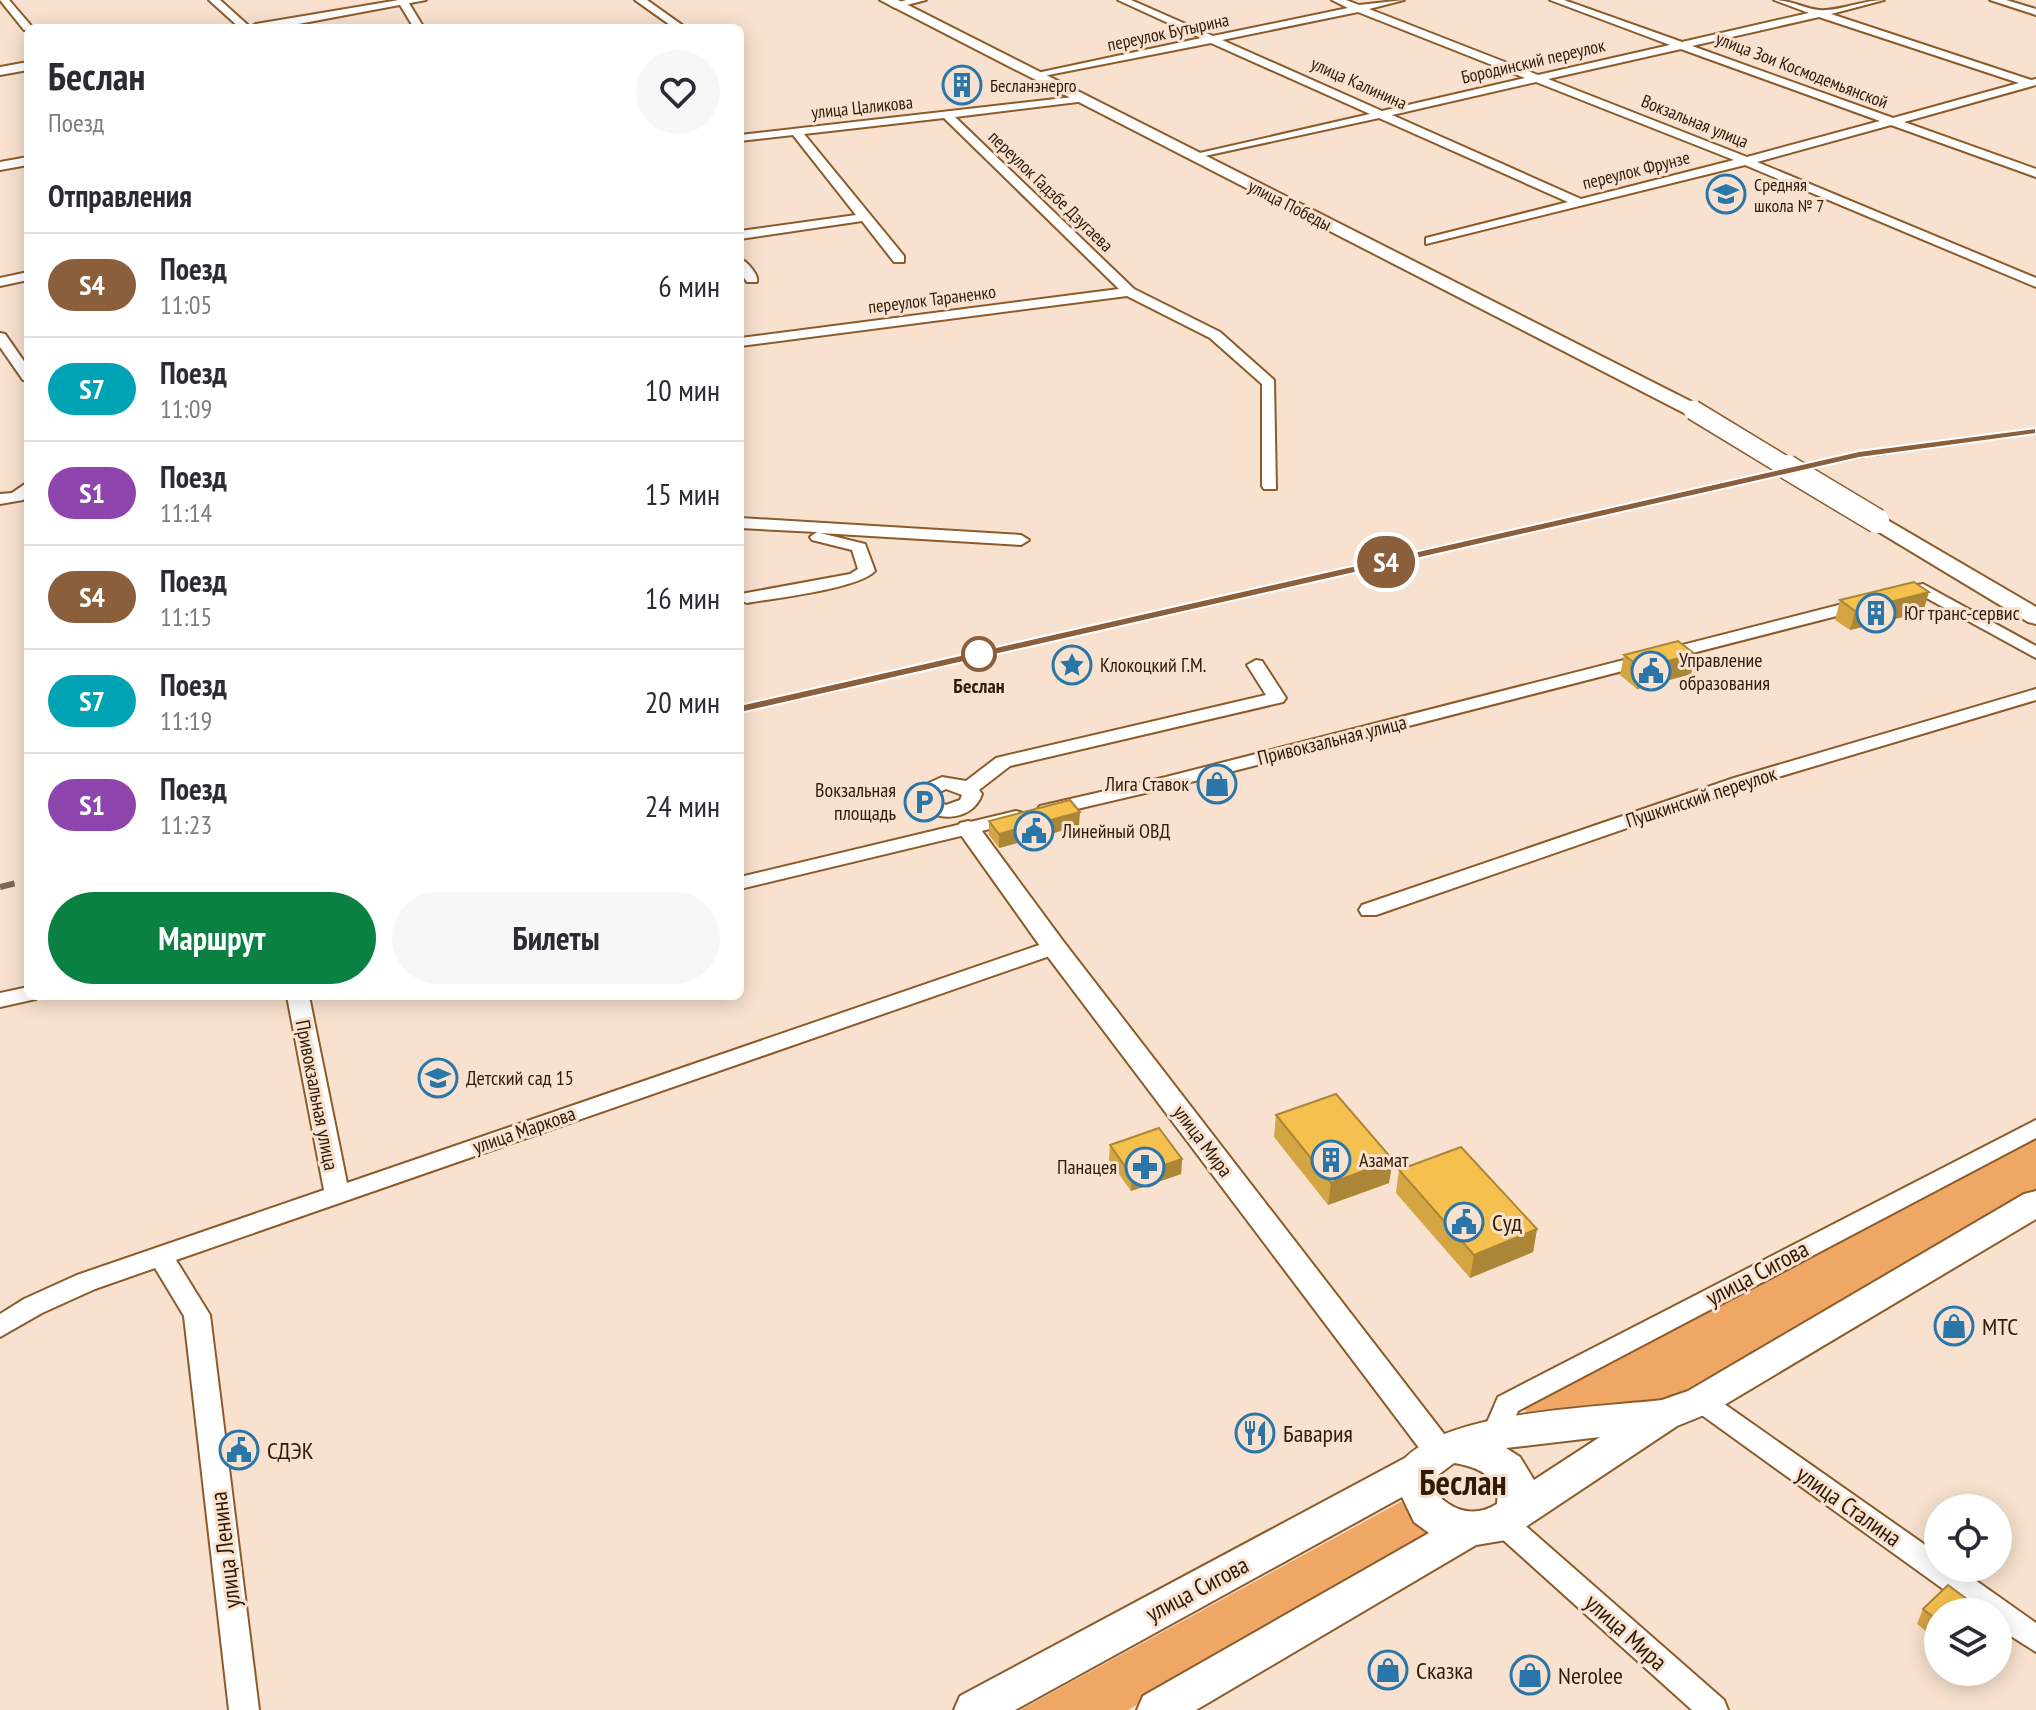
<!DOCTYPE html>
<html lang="ru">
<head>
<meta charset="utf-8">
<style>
  body { margin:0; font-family:"PT Sans Narrow",sans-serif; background:#f7f7f7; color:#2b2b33; height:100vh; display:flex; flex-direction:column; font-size:30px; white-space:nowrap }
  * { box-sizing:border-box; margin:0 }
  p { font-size:26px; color:#7c7c81 }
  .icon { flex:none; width:44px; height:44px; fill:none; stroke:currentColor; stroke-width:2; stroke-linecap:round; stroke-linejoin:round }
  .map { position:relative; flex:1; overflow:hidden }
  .panel { position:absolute; left:24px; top:24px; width:720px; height:976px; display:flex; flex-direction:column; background:#fff; border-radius:12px; box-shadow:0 4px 20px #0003 }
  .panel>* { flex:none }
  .badge { padding:0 16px; border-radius:26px; font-size:28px; line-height:52px }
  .fabs { position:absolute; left:1924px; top:1494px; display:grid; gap:16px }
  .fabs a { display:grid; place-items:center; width:88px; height:88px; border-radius:50%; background:#fff; box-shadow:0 4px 20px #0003; font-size:40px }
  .map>.badge { position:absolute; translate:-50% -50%; box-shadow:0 0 0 4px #fff }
  h2 { padding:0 24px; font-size:30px; line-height:72px }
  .round { display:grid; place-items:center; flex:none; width:84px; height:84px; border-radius:42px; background:#f7f7f7 }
  .overview { display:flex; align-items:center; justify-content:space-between; height:136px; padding:0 24px }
  h1 { font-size:38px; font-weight:600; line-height:60px }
  .button { display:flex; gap:16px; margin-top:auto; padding:16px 24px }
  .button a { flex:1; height:92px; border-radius:48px; background:#0b8043; color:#fff; font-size:32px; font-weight:600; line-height:92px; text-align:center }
  .button a+a { background:#f7f7f7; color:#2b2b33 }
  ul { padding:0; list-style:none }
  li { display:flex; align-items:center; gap:24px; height:104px; padding:0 24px; border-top:2px solid #e1e1e2 }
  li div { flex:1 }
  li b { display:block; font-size:30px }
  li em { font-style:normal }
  li .badge { min-width:88px; font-weight:700; text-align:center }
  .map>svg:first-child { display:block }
  .green { fill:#eea765 }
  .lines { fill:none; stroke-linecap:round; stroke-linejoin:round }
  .minor-casing { stroke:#8d5b2a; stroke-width:4 }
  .tertiary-casing { stroke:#8d5b2a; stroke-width:4 }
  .secondary-casing { stroke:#8d5b2a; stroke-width:4 }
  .minor { fill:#fff; fill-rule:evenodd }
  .tertiary { fill:#fff; fill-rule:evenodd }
  .secondary { fill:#fff; fill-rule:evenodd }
  .rail-far2 { stroke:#7a6551; stroke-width:4; stroke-dasharray:10 10; stroke-linecap:butt }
  .rail-far1 { stroke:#7a6551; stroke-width:5; stroke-dasharray:12 12; stroke-linecap:butt }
  .rail { stroke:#7a6551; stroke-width:6; stroke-dasharray:15 15; stroke-linecap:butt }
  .secondary-bridge-far1-casing { stroke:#8d5b2a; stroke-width:22; stroke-linecap:butt }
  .secondary-bridge-casing { stroke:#8d5b2a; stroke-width:27; stroke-linecap:butt }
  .secondary-bridge-far1 { stroke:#fff; stroke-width:19 }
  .secondary-bridge { stroke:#fff; stroke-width:24 }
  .wall { fill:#d4a543 }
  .shaded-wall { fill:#ac8637 }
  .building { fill:#f6c04e; stroke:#ac8637; stroke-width:2 }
  .line { fill:#8b5e3c; stroke:#fff; stroke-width:2 }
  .stop-dot { fill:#fff; stroke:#8b5e3c; stroke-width:4 }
  .labels { text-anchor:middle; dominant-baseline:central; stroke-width:6; stroke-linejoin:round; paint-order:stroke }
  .far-street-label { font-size:18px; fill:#2f1b06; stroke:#f8e1ce }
  .far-poi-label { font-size:18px; fill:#2f1b06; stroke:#f8e1ce; text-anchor:start }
  .poi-label { font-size:20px; fill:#2f1b06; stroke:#f8e1ce; text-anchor:start }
  .stop-label { font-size:20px; font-weight:bold; fill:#2f1b06; stroke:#f8e1ce }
  .street-label { font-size:20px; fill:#2f1b06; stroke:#f8e1ce }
  .near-poi-label { font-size:24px; fill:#2f1b06; stroke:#f8e1ce; text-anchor:start }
  .near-street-label { font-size:24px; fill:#2f1b06; stroke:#f8e1ce }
  .near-district-label { font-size:34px; font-weight:bold; fill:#2f1b06; stroke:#f8e1ce }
</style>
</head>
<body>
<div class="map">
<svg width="2036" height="1710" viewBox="0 0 2036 1710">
  <rect width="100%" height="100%" fill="#f8e1ce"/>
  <g class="green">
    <polygon points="2036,1137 2036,1192 1664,1402 1532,1419 1523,1408"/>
    <polygon points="1404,1500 1435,1534 1128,1710 1020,1710"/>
  </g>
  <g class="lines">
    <defs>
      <g id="minor">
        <polygon points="0,0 9,0 33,28 24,30"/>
        <polygon points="209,0 220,0 251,28 240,28"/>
        <polygon points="397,0 407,0 424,28 414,28"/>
        <polygon points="635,0 647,0 682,25 673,27"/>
        <polygon points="906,0 926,0 895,8 890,5"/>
        <path d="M1118,0h13l82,36 135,-28 -16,-8h14l13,5 45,-5 -35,9 169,66 132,-30 -120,-45h14l118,42 127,-29 -35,-13c17,0 29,8 45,10 18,2 44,-10 65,-10l-53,14 200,66 5,-1v6l-132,37 132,47v8l-145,-52 -134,37 279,116v9l-291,-122 -319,79v-6l142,-36 -189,-84 -188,41v-4l179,-41 -159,-71 -178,35v-4l4,-1 164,-35zM1358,12l167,66 -143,33 -160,-71zM1819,17l200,66 -126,35 -201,-72zM1681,49l199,72 -133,36 -199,-78zM1536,82l198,78 -153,39 -189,-84z"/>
        <polygon points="1990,0 2006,0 2036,9 2036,15"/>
        <polygon points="1082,96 1088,99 1086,101 955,117 1134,289 1220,332 1274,380 1276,489 1264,489 1262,486 1262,384 1210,338 1127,296 740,346 740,338 1119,289 944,118 804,134 904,256 904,262 894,262 862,221 740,239 740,231 856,215 793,135 740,141 740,135"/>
        <polygon points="28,157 28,165 0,170 0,162"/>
        <path d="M740,259c7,2 19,16 17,23h-10l-7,-10z"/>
        <polygon points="28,272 28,280 0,286 0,278"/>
        <polygon points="0,333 5,334 28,367 28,381 23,380 0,347"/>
        <polygon points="28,482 28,495 23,500 0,504 0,494 12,493"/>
        <path d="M740,518l281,17 8,5 -8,5 -201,-12 45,11 10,27c-17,18 -100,27 -128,32l-7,-3 1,-6 109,-20 8,-5 -6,-19 -40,-10 -2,-3 7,-5 -77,-4z"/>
        <polygon points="1923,584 2036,646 2036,658 1921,595 1904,598 1896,593 1898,589"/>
        <polygon points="1862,599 1871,604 1868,608 1175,786 1047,816 1037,810 1040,806 1166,777"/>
        <path d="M1256,660l6,1 24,37 -3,4 -273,64 -31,24 3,4c-10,29 -50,29 -68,7l4,-13 24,-11 24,4 30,-23 270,-63 -19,-30zM946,789l16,6 -2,5 -14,5 -12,-6v-4z"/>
        <polygon points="2036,689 2036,700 1748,786 1376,915 1362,915 1359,910 1362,905 1734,778"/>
        <polygon points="1016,811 1023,813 1026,817 1023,821 740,889 740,877"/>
        <polygon points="1054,940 1061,942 1065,947 1061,952 176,1260 210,1315 259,1710 229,1710 184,1316 155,1268 95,1289 42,1313 0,1337 0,1314 24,1299 77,1275 324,1190 287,996 309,996 347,1183"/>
        <polygon points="28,987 28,996 38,996 36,999 0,1007 0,993"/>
        <polygon points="2036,1120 2036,1138 1518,1411 1505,1442 1495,1445 1485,1442 1482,1434 1498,1397"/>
        <polygon points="1701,1390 1710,1394 1938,1554 1938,1568 1958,1568 2036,1623 2036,1652 1998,1628 1998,1612 1975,1612 1692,1408 1688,1401 1692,1394"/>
        <polygon points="1502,1510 1512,1514 1724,1700 1728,1710 1692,1710 1492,1530 1488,1522 1492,1514"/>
      </g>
      <g id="tertiary">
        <polygon points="399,0 426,0 277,28 250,28 256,24"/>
        <polygon points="28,62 28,70 0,75 0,67"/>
        <polygon points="968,821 976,823 1063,941 1451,1443 1456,1452 1451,1461 1440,1465 1429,1461 1045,953 956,828 960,823"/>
      </g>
      <g id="secondary">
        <polygon points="880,0 898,0 1700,406 1703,410 1693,416 1686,414"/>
        <polygon points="1877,514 2036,607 2036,624 2028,622 1869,526 1866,521"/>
        <path d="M2036,1191v28l-322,192 -37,15 -171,114 -30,5 -280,165h-59l6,-14 286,-163 -15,-11 -12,-25 -387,213h-61l6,-14 445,-238c49,-48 189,-50 257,-58l26,-9 336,-197zM1600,1437l-66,43 -14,-23 -14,-9zM1454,1463c18,3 33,8 44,24l-1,17c-19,12 -39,9 -55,-5l-4,-24z"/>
      </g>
    </defs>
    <use href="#minor" class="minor-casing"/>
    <use href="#tertiary" class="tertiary-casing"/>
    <use href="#secondary" class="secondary-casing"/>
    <use href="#minor" class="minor"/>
    <use href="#tertiary" class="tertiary"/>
    <use href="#secondary" class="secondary"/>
    <polyline class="rail-far2" points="1797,469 1831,461 2036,432"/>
    <polyline class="rail-far1" points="740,709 1806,467"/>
    <polyline class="rail" points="0,887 28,880"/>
    <defs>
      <polyline id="secondary-bridge-far1" points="1693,410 1790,469"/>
      <polyline id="secondary-bridge" points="1787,467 1877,521"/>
    </defs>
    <use href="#secondary-bridge-far1" class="secondary-bridge-far1-casing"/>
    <use href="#secondary-bridge" class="secondary-bridge-casing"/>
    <use href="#secondary-bridge-far1" class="secondary-bridge-far1"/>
    <use href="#secondary-bridge" class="secondary-bridge"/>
  </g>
  <g class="wall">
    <polygon points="1840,600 1923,612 1850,630 1835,620"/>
    <polygon points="1695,654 1691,674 1637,689 1620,675 1624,655"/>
    <polygon points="989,821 1079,826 999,848 989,835"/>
    <polygon points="1276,1115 1389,1183 1328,1205 1274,1137"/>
    <polygon points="1110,1145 1182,1159 1181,1174 1131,1191 1109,1160"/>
    <polygon points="1399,1170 1537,1229 1533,1252 1470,1278 1396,1193"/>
    <polygon points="1923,1609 1938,1612 1938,1641 1917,1624"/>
  </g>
  <g class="shaded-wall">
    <polygon points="1929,592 1923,612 1850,630 1855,611"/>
    <polygon points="1695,654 1691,674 1637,689 1641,668"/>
    <polygon points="1080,812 1079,826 999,848 999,834"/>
    <polygon points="1182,1159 1181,1174 1131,1191 1132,1176"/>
    <polygon points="1393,1160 1389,1183 1328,1205 1331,1183"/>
    <polygon points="1537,1229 1533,1252 1470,1278 1474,1255"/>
  </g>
  <g class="building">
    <polygon points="1914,582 1929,592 1855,611 1840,600"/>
    <polygon points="1678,641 1695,654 1641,668 1624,655"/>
    <polygon points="1070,800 1080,812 999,834 989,821"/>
    <polygon points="1336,1094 1393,1160 1331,1183 1276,1115"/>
    <polygon points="1159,1128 1182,1159 1132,1176 1110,1145"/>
    <polygon points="1461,1147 1537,1229 1474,1255 1399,1170"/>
    <polygon points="1948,1585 1983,1611 1938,1612 1938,1621 1923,1609"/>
  </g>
  <polygon class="line" points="2036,428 2036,434 1859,458 740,713 733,709 740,705 1859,451"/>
  <defs>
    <symbol id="building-ring" viewBox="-11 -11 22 22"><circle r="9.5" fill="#f8e1ce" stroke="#2b76a9" stroke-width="1.5"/><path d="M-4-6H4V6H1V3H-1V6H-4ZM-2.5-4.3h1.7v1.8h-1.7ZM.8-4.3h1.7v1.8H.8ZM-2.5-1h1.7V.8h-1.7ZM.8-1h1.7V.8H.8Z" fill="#2b76a9"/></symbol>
    <symbol id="school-ring" viewBox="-11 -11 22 22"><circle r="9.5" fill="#f8e1ce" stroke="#2b76a9" stroke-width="1.5"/><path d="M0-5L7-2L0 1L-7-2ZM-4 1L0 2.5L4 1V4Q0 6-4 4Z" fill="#2b76a9"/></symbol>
    <symbol id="sight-ring" viewBox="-11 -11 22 22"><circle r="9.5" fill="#f8e1ce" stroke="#2b76a9" stroke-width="1.5"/><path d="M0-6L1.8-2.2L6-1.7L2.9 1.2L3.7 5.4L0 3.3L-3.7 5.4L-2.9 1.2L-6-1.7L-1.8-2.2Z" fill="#2b76a9"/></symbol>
    <symbol id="civic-ring" viewBox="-11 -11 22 22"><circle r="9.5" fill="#f8e1ce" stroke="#2b76a9" stroke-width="1.5"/><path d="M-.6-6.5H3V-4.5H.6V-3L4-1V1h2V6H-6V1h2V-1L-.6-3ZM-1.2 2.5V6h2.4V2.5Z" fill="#2b76a9"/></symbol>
    <symbol id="shop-ring" viewBox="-11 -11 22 22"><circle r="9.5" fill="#f8e1ce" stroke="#2b76a9" stroke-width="1.5"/><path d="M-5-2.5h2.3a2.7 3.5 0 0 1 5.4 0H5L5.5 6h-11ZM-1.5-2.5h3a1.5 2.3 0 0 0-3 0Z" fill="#2b76a9"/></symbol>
    <symbol id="parking-ring" viewBox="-11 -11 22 22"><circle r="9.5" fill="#f8e1ce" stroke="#2b76a9" stroke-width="1.5"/><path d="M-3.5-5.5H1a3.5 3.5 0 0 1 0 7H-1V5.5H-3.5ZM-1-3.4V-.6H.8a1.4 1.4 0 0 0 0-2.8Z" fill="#2b76a9"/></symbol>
    <symbol id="pharmacy-ring" viewBox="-11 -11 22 22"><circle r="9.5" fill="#f8e1ce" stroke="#2b76a9" stroke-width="1.5"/><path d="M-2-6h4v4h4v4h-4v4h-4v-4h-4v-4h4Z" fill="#2b76a9"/></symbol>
    <symbol id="restaurant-ring" viewBox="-11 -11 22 22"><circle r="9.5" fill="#f8e1ce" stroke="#2b76a9" stroke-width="1.5"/><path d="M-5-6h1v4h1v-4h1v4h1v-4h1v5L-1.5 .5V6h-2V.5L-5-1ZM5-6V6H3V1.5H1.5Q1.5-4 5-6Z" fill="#2b76a9"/></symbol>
  </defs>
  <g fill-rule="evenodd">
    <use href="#building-ring" x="940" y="63" width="44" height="44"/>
    <use href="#school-ring" x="1704" y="172" width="44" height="44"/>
    <use href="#building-ring" x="1854" y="591" width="44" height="44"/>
    <use href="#sight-ring" x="1050" y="643" width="44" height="44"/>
    <use href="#civic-ring" x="1629" y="649" width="44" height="44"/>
    <use href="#shop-ring" x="1195" y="762" width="44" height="44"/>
    <use href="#parking-ring" x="902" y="780" width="44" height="44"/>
    <use href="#civic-ring" x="1012" y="809" width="44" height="44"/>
    <use href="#school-ring" x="416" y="1056" width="44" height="44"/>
    <use href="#building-ring" x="1309" y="1138" width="44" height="44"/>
    <use href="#pharmacy-ring" x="1123" y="1145" width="44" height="44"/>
    <use href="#civic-ring" x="1442" y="1200" width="44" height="44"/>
    <use href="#shop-ring" x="1932" y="1304" width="44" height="44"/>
    <use href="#restaurant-ring" x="1233" y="1411" width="44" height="44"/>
    <use href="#civic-ring" x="217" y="1428" width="44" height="44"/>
    <use href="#shop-ring" x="1366" y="1648" width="44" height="44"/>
    <use href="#shop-ring" x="1508" y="1653" width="44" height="44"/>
  </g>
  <circle class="stop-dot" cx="979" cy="654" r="16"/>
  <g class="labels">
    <g class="far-street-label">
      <text transform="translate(1168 32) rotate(-12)">переулок Бутырина</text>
      <text transform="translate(1533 61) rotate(-13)">Бородинский переулок</text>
      <text transform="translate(1802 70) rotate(21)">улица Зои Космодемьянской</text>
      <text transform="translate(1359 83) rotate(24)">улица Калинина</text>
      <text transform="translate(862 107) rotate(-6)">улица Цаликова</text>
      <text transform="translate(1695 121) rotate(22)">Вокзальная улица</text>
      <text transform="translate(1636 170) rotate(-14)">переулок Фрунзе</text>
      <text transform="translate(1051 191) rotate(44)">переулок Гадзбе Дзугаева</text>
      <text transform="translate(1290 205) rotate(27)">улица Победы</text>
      <text transform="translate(932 299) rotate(-7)">переулок Тараненко</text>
    </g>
    <g class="far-poi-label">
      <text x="990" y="85">Бесланэнерго</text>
      <text x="1754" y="184">Средняя<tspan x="1754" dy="21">школа № 7</tspan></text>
    </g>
    <g class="poi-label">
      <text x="1904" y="613">Юг транс-сервис</text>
      <text x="1679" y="660">Управление<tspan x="1679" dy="23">образования</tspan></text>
      <text x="1100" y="665">Клокоцкий Г.М.</text>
      <text x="1189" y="784" text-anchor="end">Лига Ставок</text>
      <text x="896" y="790" text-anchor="end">Вокзальная<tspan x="896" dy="23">площадь</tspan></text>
      <text x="1062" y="831">Линейный ОВД</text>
      <text x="466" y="1078">Детский сад 15</text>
      <text x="1359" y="1160">Азамат</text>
      <text x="1117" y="1167" text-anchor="end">Панацея</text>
    </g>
    <g class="stop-label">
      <text x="979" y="686">Беслан</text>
    </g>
    <g class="street-label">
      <text transform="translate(1332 740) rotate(-14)">Привокзальная улица</text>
      <text transform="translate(1701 797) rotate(-18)">Пушкинский переулок</text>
      <text transform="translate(317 1095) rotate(79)">Привокзальная улица</text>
      <text transform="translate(524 1130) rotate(-19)">улица Маркова</text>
      <text transform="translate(1203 1141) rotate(53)">улица Мира</text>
    </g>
    <g class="near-poi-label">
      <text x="1492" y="1222">Суд</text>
      <text x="1982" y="1326">МТС</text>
      <text x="1283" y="1433">Бавария</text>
      <text x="267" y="1450">СДЭК</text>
      <text x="1416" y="1670">Сказка</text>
      <text x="1558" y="1675">Nerolee</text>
    </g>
    <g class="near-street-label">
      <text transform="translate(1757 1273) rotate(-28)">улица Сигова</text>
      <text transform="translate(1849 1506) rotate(35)">улица Сталина</text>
      <text transform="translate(225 1550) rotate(-97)">улица Ленина</text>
      <text transform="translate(1197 1589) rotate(-28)">улица Сигова</text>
      <text transform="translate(1626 1632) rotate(42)">улица Мира</text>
    </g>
    <g class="near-district-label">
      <text x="1463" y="1482">Беслан</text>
    </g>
  </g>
</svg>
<div class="fabs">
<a><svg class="icon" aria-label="locate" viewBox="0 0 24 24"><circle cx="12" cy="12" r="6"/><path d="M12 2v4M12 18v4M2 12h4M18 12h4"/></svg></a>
<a><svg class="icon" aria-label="layers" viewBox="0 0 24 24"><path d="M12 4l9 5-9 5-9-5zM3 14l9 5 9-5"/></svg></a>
</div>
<b class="badge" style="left:1386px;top:562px;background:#8b5e3c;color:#fff">S4</b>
<section class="panel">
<div class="overview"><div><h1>Беслан</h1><p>Поезд</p></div><a class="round"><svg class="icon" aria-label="heart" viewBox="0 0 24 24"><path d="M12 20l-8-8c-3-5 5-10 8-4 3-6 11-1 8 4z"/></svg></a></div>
<h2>Отправления</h2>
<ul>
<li><span class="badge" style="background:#8b5e3c;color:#fff">S4</span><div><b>Поезд</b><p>11:05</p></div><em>6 мин</em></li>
<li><span class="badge" style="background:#00a3b4;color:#fff">S7</span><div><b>Поезд</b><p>11:09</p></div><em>10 мин</em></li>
<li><span class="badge" style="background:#8e44ad;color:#fff">S1</span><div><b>Поезд</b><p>11:14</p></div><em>15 мин</em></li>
<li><span class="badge" style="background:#8b5e3c;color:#fff">S4</span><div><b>Поезд</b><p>11:15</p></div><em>16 мин</em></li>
<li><span class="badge" style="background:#00a3b4;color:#fff">S7</span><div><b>Поезд</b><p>11:19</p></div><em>20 мин</em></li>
<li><span class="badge" style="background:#8e44ad;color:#fff">S1</span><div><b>Поезд</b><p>11:23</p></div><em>24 мин</em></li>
</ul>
<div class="button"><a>Маршрут</a><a>Билеты</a></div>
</section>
</div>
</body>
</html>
